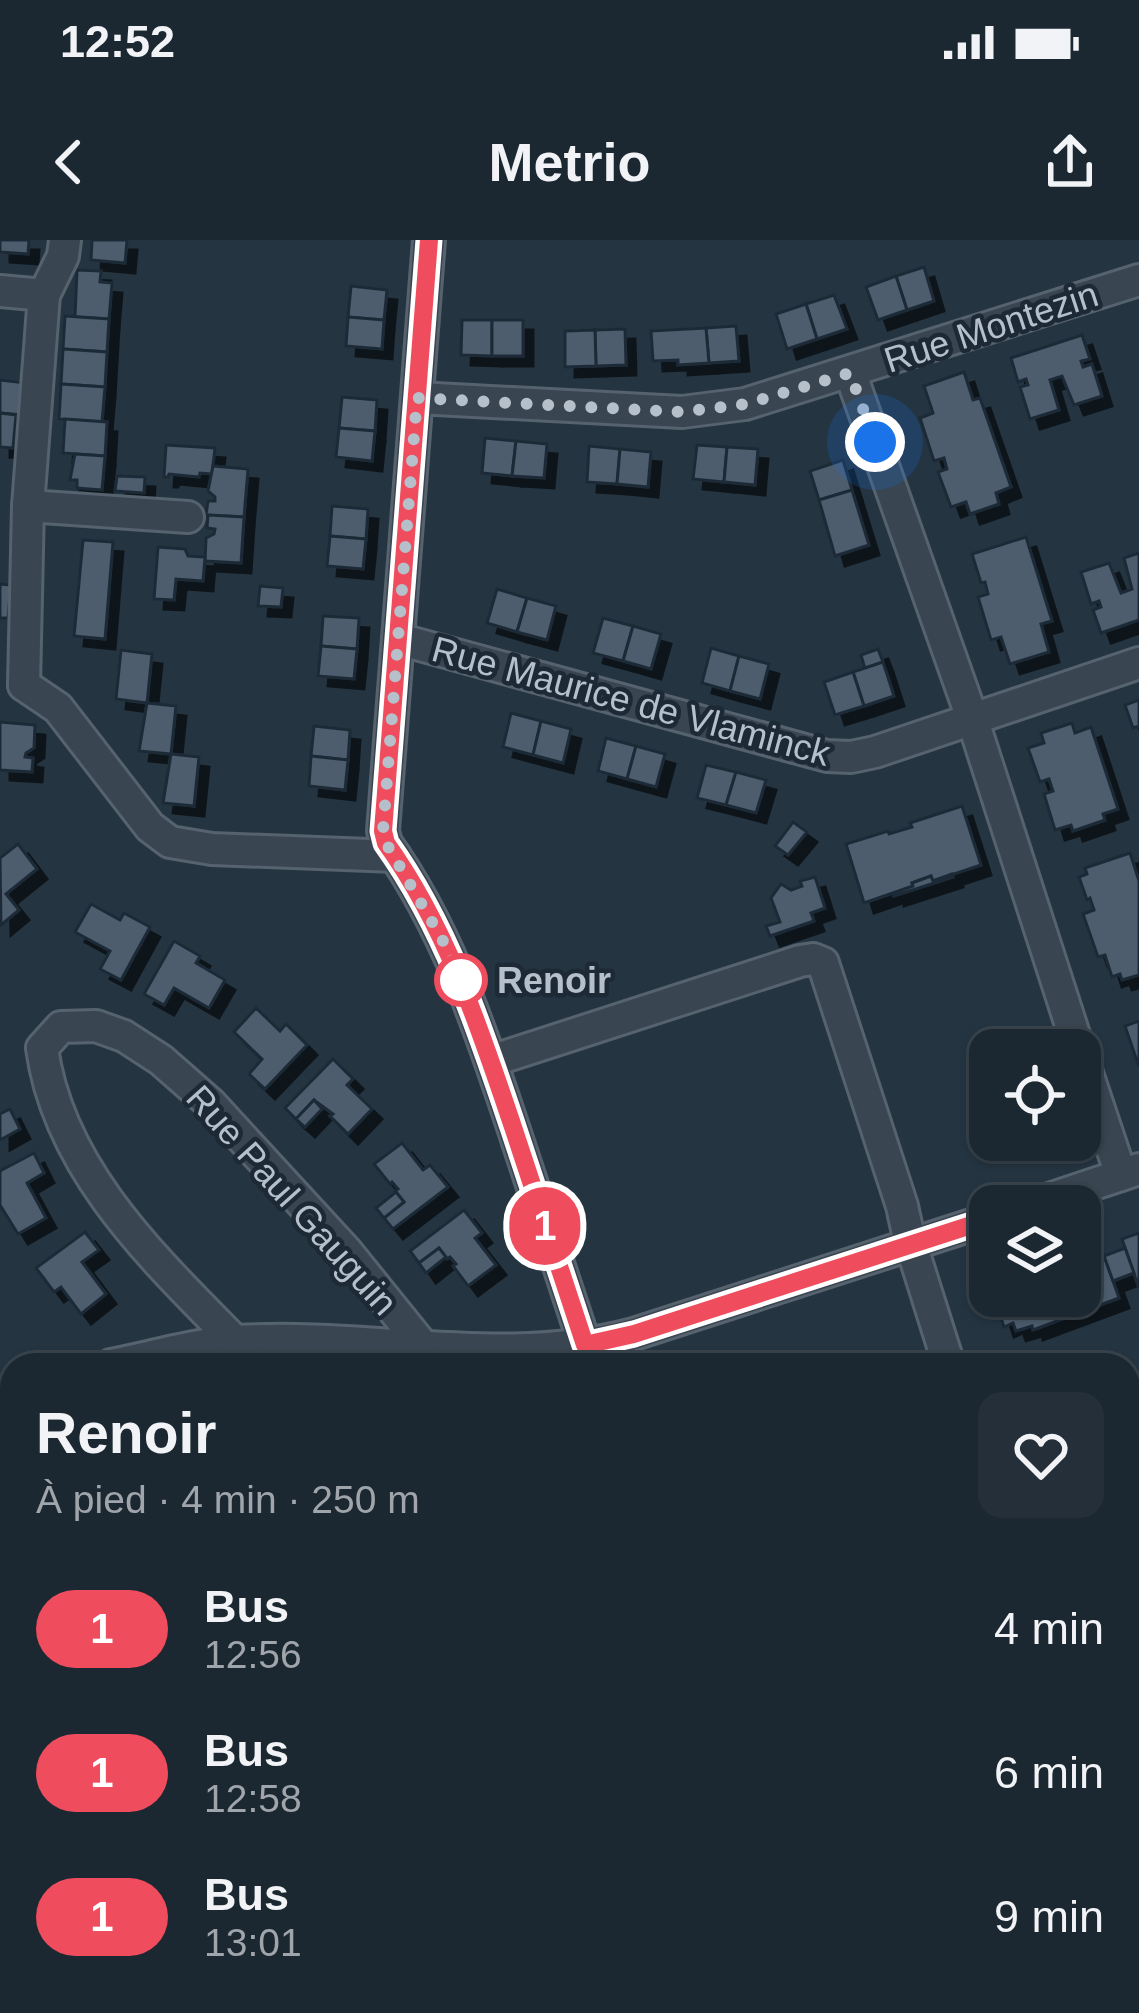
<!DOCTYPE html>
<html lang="fr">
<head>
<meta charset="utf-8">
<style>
  body { margin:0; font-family:Helvetica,sans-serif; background:#242f39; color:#f1f3f6; height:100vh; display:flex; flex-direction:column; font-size:45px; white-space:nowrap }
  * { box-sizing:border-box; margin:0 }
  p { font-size:39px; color:#a0a5ab }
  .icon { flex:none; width:66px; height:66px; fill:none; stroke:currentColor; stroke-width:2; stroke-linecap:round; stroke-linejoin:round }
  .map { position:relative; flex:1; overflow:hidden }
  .sheet { position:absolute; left:0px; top:1113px; width:1140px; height:660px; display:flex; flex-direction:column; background:#1b2731; border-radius:36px 36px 0 0; box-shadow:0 3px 9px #0004,0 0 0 3px #39444d }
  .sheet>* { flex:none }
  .badge { padding:0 24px; border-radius:39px; font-size:42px; line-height:78px }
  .controls { position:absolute; left:969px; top:789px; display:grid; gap:24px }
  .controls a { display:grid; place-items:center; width:132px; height:132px; border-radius:24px; background:#1b2731; box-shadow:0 3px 9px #0004,0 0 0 3px #39444d; font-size:60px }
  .you { position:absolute; width:60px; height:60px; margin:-30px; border:9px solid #fff; border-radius:50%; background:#1a73e8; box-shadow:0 0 0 18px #1a73e833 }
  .map>.badge { position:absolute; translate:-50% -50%; box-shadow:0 0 0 6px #fff }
  .round { display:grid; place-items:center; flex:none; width:126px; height:126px; border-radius:24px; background:#242f39 }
  .overview { display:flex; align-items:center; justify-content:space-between; height:204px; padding:0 36px }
  h1 { font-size:57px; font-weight:800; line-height:90px }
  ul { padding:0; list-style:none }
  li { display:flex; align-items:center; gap:36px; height:144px; padding:0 36px }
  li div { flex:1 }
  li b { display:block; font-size:45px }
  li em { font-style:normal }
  li .badge { min-width:132px; font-weight:700; text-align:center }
  .status { display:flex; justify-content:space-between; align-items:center; height:84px; padding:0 60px; background:#1b2731; direction:ltr }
  .status svg { height:33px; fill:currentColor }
  header { display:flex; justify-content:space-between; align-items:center; height:156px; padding:0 36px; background:#1b2731; font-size:54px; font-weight:800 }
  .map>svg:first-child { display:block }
  .green { fill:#264242 }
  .building { fill:#4d5d6d; stroke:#1f2c38; stroke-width:3; filter:url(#shadow) }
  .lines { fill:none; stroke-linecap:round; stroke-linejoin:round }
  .minor-casing { stroke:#56636e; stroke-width:36 }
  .minor { stroke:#394551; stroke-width:30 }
  .line-casing { stroke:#fff; stroke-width:27 }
  .line { stroke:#ef4d5e; stroke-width:18 }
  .walk { stroke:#b5c0cb; stroke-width:12; stroke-dasharray:0 21.6 }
  .stop-dot { fill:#fff; stroke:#ef4d5e; stroke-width:6 }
  .labels { text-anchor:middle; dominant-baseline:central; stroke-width:9; stroke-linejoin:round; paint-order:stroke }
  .street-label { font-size:36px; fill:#b5c0cb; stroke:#1d2a36 }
  .stop-label { font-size:36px; font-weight:bold; fill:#b5c0cb; stroke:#1d2a36; text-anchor:start }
</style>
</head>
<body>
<div class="status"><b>12:52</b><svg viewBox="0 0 49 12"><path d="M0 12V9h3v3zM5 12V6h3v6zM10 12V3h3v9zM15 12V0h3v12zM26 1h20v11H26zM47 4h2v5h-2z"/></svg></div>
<header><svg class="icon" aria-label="back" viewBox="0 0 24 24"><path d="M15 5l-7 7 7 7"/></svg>Metrio<svg class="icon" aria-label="share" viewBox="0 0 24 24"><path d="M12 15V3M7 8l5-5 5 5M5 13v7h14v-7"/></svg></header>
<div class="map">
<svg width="1139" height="1773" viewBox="0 0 1139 1773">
  <defs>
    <filter id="shadow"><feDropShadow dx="10" dy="10" stdDeviation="0" flood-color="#0009"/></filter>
  </defs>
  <rect width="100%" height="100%" fill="#243441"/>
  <polygon class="green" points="0,1681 12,1693 12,1761 89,1761 103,1773 0,1773"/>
  <g class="building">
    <polygon points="0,0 29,0 28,14 0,12"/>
    <polygon points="92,0 127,0 125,23 91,20"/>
    <polygon points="924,27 934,61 907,70 896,36"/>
    <polygon points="77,30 101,31 100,42 112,43 109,79 75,77"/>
    <polygon points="896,36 907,70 878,80 866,47"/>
    <polygon points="351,46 387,50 384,80 348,77"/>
    <polygon points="834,55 847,89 817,99 806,64"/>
    <polygon points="806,64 817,99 787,109 776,74"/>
    <polygon points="65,76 109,79 107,112 63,109"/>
    <polygon points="348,77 384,80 382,109 346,106"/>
    <polygon points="462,80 492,80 492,116 461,115"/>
    <rect x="492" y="80" width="31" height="36"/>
    <polygon points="736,86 739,121 709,123 706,88"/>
    <polygon points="706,88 709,123 678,125 678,120 653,121 651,91"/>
    <polygon points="625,89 626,125 596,126 595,90"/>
    <polygon points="595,90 596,126 565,127 565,91"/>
    <polygon points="1082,95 1090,119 1081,121 1083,127 1092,124 1102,156 1074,165 1062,136 1050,140 1059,170 1030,179 1020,147 1028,145 1026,139 1018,142 1011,118"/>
    <polygon points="63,109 107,112 105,147 61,144"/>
    <polygon points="964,132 973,160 980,158 1011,247 996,253 999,264 970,274 966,262 951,267 938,232 947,229 944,218 934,221 920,178 933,173 924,146"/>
    <polygon points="0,140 26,143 23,175 0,173"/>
    <polygon points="61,144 105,147 102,182 59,179"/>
    <polygon points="342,157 377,160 375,191 339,188"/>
    <polygon points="0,173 16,175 13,208 0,207"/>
    <polygon points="65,179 107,182 105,216 63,213"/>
    <polygon points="339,188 375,191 372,221 336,217"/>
    <polygon points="485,198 516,201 512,236 482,233"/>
    <polygon points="516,201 547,204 544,238 512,236"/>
    <polygon points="166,205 215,208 212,234 200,233 199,237 169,234 168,237 164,237"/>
    <polygon points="697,205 727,207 724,242 693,239"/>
    <polygon points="589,206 620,209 617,244 587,242"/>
    <polygon points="727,207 758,209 755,245 724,242"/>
    <polygon points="620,209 651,212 648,247 617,244"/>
    <polygon points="75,214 105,216 102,250 77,248 77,240 70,240"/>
    <polygon points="843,220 852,250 819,260 810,231"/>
    <polygon points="213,226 248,229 244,277 206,275 208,261 215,261 215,257 208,251"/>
    <polygon points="117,236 145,237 144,253 115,251"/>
    <polygon points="852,250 869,305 835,316 819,260"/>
    <polygon points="332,266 368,269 366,299 330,296"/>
    <polygon points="208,275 244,277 241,323 205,321 206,298 214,294 215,289 207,288"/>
    <polygon points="330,296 366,299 363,329 327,326"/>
    <polygon points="1026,297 1052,381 1041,384 1049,412 1010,424 1001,397 991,400 978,357 988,354 985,342 981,343 972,314"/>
    <polygon points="83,300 113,302 105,399 74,396"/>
    <polygon points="158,307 185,309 188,316 205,317 203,341 176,339 174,360 154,359"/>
    <polygon points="1139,313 1139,380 1101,393 1093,370 1101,367 1099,361 1091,364 1081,332 1109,323 1121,353 1132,349 1124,318"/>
    <polygon points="0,344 11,345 8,378 0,378"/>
    <polygon points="260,346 283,348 281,367 258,366"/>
    <polygon points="497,349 527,358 517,392 487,383"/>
    <polygon points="527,358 556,366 547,400 517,392"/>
    <polygon points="323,376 359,378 357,409 321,406"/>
    <polygon points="603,378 633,386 623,421 593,413"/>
    <polygon points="633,386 661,394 651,429 623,421"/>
    <polygon points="321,406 357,409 354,439 318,436"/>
    <polygon points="711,408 739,416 730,451 702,443"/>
    <polygon points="878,409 883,422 865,429 861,415"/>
    <polygon points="121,410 152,414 147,463 116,459"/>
    <polygon points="739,416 769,424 760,459 730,451"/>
    <polygon points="883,422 894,456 864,466 853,432"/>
    <polygon points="853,432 864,466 835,475 824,442"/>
    <polygon points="1139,460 1139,486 1133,488 1125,465"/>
    <polygon points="147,463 176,466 171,514 139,511"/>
    <polygon points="511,473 541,481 533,515 503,507"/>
    <polygon points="541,481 571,489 563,523 533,515"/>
    <polygon points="0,482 35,485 34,508 26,513 25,517 33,518 32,532 0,530"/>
    <polygon points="1072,483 1075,493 1091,487 1118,569 1103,574 1105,580 1073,591 1071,585 1055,590 1044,554 1053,551 1049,539 1040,542 1028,508 1044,503 1041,493"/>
    <polygon points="314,486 350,490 348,520 311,516"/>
    <polygon points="606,498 636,506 627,539 598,531"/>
    <polygon points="636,506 665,514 656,547 627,539"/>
    <polygon points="171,514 199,517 194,566 163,563"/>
    <polygon points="311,516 348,520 345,550 309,546"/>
    <polygon points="706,525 736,532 726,565 697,558"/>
    <polygon points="736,532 766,540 756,573 726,565"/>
    <polygon points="962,566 981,625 933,641 931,636 912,643 913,646 864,663 846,604 888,591 889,594 912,587 910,583"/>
    <polygon points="793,582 807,592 788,615 775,606"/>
    <polygon points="18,604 37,629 6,654 19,670 1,685 0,618"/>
    <polygon points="1130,613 1139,641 1139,735 1122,740 1120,734 1112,737 1105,715 1098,717 1083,674 1094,670 1090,658 1087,660 1079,637 1087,634 1085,628"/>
    <polygon points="952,634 953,637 894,656 894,653 913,646 912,643 931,636 933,641"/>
    <polygon points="815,637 825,668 811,673 814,681 770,696 766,686 780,682 771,658 781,644 791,650 802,646 800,641"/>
    <polygon points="91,664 120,680 124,673 150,687 121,740 100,729 110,711 75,692"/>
    <polygon points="174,701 200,716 196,723 225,740 209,768 174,748 164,765 144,754"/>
    <polygon points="256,768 280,791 286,784 307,805 265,849 249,834 262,819 234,792"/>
    <polygon points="1139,781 1139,827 1125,786"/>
    <polygon points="333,819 353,839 347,845 372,869 348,894 330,876 333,874 314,860 296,879 285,868"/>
    <polygon points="314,860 322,869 305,887 296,879"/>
    <polygon points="10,869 20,889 0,900 0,874"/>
    <polygon points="402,903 423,930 430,925 448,947 393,989 384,978 404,962 395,951 398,949 392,942 390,944 374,924"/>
    <polygon points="34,913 44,933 27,943 46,978 18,994 0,965 0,931"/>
    <polygon points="396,952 404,962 384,978 376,968"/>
    <polygon points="464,970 482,993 475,998 496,1025 468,1046 453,1026 456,1024 450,1017 447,1019 439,1008 419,1023 410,1011"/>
    <polygon points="85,992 99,1010 82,1022 106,1054 81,1074 61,1047 54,1052 36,1028"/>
    <polygon points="1139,993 1139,1048 1122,999"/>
    <polygon points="1100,1004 1119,1058 1033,1090 1032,1086 1016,1091 1013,1083 1004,1087 994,1056 1080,1056 1080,1011"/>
    <polygon points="439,1008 446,1017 426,1033 419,1023"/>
    <polygon points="1125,1008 1134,1033 1113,1041 1104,1016"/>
    <polygon points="12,1449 12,1515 3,1494 12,1490 9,1482 0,1486 0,1454"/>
    <polygon points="167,1761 220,1761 216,1773 164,1773"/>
  </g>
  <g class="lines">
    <defs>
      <g id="minor">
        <path d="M429,0l-46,591 3,12c61,85 94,186 127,284 24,73 48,145 72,218"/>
        <polyline points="0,51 44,55 28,266 24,445"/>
        <polyline points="44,55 63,16 65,0"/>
        <polyline points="850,132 972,478 1079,810"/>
        <polyline points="417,158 682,172 745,164 1139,40"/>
        <polyline points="28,266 188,277"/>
        <polyline points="398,399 827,516 851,517 875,512 1139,423"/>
        <polyline points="24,445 58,468 150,587 170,602 212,609 395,616"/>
        <polyline points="1080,812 1121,935"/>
        <polyline points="491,821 800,721 813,719 823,723 902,966 909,998 949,1125"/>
        <polyline points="1028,966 1139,929"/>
        <path d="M111,1125c41,-8 85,-21 127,-24 133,-8 266,28 396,-7l356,-115"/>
        <path d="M258,1125c-87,-91 -198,-185 -216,-317l19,-21 35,-1 28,10 37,24 49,43 137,149 75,93 8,20"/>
        <polyline points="0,1162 12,1157"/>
        <polyline points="0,1320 12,1336"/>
        <polyline points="1128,1417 1139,1420"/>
        <polyline points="446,1761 508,1773"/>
        <polyline points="847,1773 848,1761"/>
      </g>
    </defs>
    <use href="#minor" class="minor-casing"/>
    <use href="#minor" class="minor"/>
  </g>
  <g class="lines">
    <defs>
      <path id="line" d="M429,0l-46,591 3,12c61,85 94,186 127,284 24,73 48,145 72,218l49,-11 356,-115"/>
    </defs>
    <use href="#line" class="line-casing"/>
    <use href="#line" class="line"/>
    <polyline class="walk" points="461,740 442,699 386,603 383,591 417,158 682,172 746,164 850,133 875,202"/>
  </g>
  <circle class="stop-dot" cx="461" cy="740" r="24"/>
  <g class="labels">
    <g class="street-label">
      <text transform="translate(991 87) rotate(-18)">Rue Montezin</text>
      <text transform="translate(631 461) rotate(15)">Rue Maurice de Vlaminck</text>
      <text transform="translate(292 960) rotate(48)">Rue Paul Gauguin</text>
    </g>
    <g class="stop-label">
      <text x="497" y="740">Renoir</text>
    </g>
  </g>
</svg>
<div class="controls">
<a><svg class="icon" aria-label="locate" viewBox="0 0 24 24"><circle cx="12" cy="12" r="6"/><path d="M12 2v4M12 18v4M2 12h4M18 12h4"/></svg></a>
<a><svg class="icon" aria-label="layers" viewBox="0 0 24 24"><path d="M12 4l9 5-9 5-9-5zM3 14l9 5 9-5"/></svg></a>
</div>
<div class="you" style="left:875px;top:202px"></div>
<b class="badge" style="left:545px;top:986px;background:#ef4d5e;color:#fff">1</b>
<section class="sheet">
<div class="overview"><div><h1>Renoir</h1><p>À pied · 4 min · 250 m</p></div><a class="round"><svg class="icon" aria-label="heart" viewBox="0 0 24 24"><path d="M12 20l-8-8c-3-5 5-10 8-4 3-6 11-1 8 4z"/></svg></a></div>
<ul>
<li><span class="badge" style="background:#ef4d5e;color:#fff">1</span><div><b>Bus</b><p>12:56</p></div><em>4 min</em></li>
<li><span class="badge" style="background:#ef4d5e;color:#fff">1</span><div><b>Bus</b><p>12:58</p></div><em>6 min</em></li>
<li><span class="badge" style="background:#ef4d5e;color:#fff">1</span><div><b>Bus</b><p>13:01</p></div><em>9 min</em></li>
</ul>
</section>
</div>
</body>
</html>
